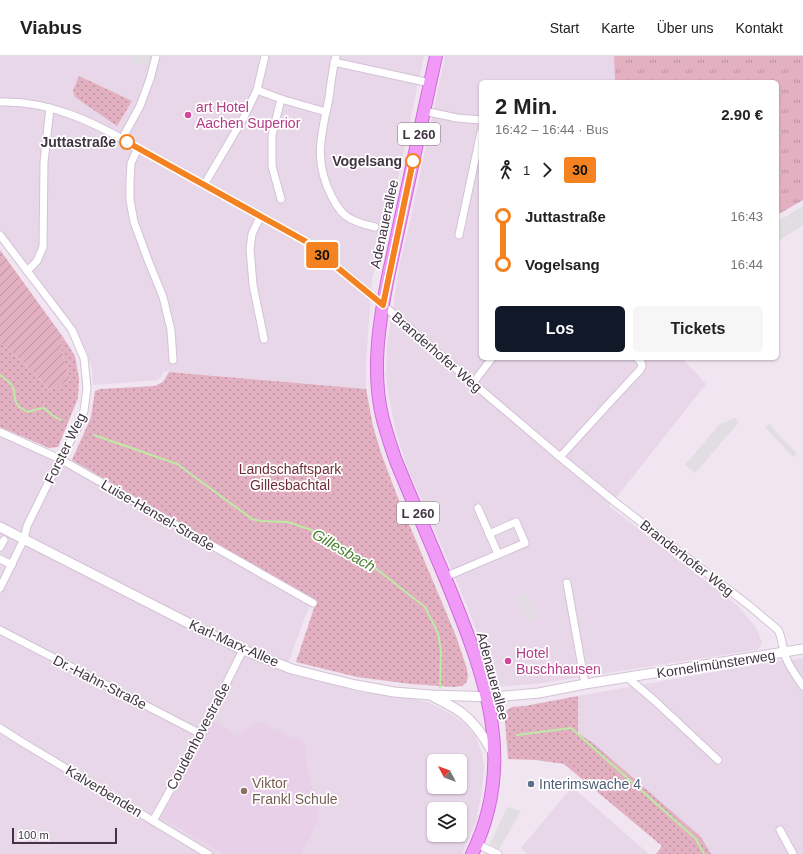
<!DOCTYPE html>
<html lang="de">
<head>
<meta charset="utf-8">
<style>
  body { margin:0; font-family:Arial,sans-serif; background:#f6f6f6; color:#222; height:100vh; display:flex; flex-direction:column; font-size:15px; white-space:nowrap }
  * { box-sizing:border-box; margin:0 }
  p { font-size:13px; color:#767676 }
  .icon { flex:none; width:22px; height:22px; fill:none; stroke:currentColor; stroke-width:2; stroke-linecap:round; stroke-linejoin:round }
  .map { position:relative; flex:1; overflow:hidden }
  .drawer { position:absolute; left:479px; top:24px; width:300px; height:280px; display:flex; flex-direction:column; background:#fff; border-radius:6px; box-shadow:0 1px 3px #0004 }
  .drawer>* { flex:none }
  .badge { padding:0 8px; border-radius:3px; font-size:14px; line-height:26px }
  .needle { width:26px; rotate:311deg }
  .tools { position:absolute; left:427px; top:698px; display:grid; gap:8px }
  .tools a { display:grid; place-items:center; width:40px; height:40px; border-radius:6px; background:#fff; box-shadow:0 1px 3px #0004; font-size:20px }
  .scale { position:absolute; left:12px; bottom:10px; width:105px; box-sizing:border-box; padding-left:4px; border:2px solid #413543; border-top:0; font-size:11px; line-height:14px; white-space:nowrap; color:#413543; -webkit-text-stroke:3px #fff; paint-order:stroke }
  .map>.badge { position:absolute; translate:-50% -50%; box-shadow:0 0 0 2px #fff }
  .legs { display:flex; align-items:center; gap:6px; height:44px; padding:0 16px; font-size:13px }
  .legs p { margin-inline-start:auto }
  .summary { display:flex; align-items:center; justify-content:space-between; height:68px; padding:0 16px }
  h1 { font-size:22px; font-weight:700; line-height:30px }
  .cta { display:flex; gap:8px; margin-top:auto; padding:8px 16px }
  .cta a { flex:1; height:46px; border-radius:6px; background:#111827; color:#fff; font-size:16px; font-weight:700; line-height:46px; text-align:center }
  .cta a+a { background:#f6f6f6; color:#222 }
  ul { padding:0 16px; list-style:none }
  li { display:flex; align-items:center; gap:14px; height:48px; font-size:15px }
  li i { display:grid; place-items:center; width:6px; height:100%; margin:0 5px; background:currentColor }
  li i::after { content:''; width:10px; height:10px; margin:-5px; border:3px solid; border-radius:50%; background:#fff }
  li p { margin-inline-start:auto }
  li:first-child i { background:linear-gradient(#0000 50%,currentColor 0) }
  li:last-child i { background:linear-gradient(currentColor 50%,#0000 0) }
  header { display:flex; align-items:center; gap:24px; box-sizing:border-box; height:56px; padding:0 20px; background:#fff; border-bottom:1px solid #e0e0e0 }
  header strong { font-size:19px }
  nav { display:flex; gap:22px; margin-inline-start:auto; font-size:14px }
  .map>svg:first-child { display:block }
  .residential { fill:#e7d7e8; fill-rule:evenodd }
  .education { fill:#e8d0e9 }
  .grass { fill:url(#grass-tufts) }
  .park { fill:url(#park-dots) }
  .garden { fill:url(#garden-furrows) }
  .parking { fill:#e1dde2 }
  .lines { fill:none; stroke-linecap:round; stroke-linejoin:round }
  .stream { stroke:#beeaa5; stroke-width:2 }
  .minor-casing { stroke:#d4c2d7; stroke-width:9 }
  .tertiary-casing { stroke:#d4c2d7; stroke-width:11 }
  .primary-casing { stroke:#d16ada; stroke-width:14 }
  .minor { stroke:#fff; stroke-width:7 }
  .tertiary { stroke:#fff; stroke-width:9 }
  .primary { stroke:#f199f6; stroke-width:12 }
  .line-1-casing { stroke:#fff; stroke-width:9 }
  .line-1 { stroke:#f58220; stroke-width:6 }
  .hotel-dot { fill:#d1479c; stroke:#fff; stroke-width:1.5 }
  .stop-1-dot { fill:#fff; stroke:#f58220; stroke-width:2 }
  .service-dot { fill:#5c6f8a; stroke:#fff; stroke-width:1.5 }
  .education-dot { fill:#8d6e63; stroke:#fff; stroke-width:1.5 }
  .labels { text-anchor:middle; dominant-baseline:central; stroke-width:3.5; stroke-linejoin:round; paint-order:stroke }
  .shield { fill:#fff; stroke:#7a727b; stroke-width:1 }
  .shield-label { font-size:13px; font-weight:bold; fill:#413543 }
  .hotel-label { font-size:14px; fill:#b23c85; stroke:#fff; text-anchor:start }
  .stop-label { font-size:14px; font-weight:bold; fill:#413543; stroke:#fff; text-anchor:end }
  .street-label { font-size:14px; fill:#413543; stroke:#fff }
  .park-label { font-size:14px; fill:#6f2d37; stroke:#fff }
  .education-label { font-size:14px; fill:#785e54; stroke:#fff; text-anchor:start }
  .service-label { font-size:14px; fill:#4e5e75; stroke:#fff; text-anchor:start }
  .water-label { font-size:15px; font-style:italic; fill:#4b812e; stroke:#fff }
</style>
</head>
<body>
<header>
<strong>Viabus</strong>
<nav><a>Start</a><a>Karte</a><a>Über uns</a><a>Kontakt</a></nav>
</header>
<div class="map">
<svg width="803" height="798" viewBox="0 0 803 798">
  <defs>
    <pattern id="grass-tufts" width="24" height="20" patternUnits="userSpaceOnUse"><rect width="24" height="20" fill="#e2b0c0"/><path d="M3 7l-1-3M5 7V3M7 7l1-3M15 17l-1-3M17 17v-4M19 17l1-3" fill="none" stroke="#b9909e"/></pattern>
    <pattern id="park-dots" width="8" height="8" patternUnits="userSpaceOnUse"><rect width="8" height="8" fill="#e2b0c0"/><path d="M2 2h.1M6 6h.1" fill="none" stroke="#b9909e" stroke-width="1.8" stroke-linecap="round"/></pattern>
    <pattern id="garden-furrows" width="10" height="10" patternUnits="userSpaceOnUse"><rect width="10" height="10" fill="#e2b0c0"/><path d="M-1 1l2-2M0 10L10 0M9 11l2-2" fill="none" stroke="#b9909e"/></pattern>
  </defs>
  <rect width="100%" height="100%" fill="#f0e5f1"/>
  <g class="residential">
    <polygon points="0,0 424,0 387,173 383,181 372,223 366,307 366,333 163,315 161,321 157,324 93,329 92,312 86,294 74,274 0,174"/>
    <polygon points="445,0 614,0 615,26 481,26 481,302 682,302 706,328 619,438 609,450 738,550 756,572 762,586 760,592 755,594 543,627 497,631 495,630 480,584 463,540 408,413 396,377 388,336 386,319 387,289 400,206 410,166"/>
    <path d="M0,381l51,21 259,146 -25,67 74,21 47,5 24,6 21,11 15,11 9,10 7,18 2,16 -2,20 -6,33 -14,32h-462zM434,705h26v26h-26zM434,753h26v26h-26z"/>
    <polygon points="803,602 803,798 711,798 701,781 578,677 578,640 777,605"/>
    <polygon points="572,731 649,798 528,798 521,792"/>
  </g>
  <polygon class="education" points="212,664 238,679 258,665 305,687 307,709 319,763 301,798 224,798 161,762"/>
  <polygon class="grass" points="614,0 803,0 803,144 777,159 777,26 615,26"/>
  <g class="park">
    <polygon points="79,20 132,45 117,70 75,41 73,35"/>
    <polygon points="63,281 75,300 79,323 78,342 58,391 49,392 0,371 0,287 20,303 50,334 70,324 61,292"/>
    <polygon points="169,316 366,333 373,370 381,397 396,437 456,580 467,613 468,621 466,627 462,630 454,631 411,628 357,621 296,606 316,546 72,404 91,361 95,335 100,333 155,330 163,326"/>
    <polygon points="578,640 578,677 593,687 701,781 711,798 656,798 662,790 564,708 536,704 508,703 505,665 505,659 507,654 512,651 525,650"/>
  </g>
  <polygon class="garden" points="0,194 63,281 61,292 70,324 50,334 20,303 0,287"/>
  <g class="parking">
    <polygon points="132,0 149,0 148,9 131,8"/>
    <polygon points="803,150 803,169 777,186 777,166"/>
    <polygon points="735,362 739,366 695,417 685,409 720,368"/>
    <polygon points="769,368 797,398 793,401 765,371"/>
    <polygon points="526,538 536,562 528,565 519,542"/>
    <polygon points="507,751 521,755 499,793 490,788"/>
  </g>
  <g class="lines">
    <g class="stream">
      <polyline points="0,319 10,327 14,334 15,344 19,351 28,356 38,353 44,352 52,359 61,364"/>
      <polyline points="94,379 177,408 252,463 260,465 288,466 317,476 370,508 425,551 438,577 441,595 440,632"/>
      <polyline points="517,679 571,672 696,783 704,798"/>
    </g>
    <defs>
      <g id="minor">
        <path d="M336,0c-4,14 -5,28 -7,42 -8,38 -16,63 3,99 4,8 10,17 17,21 8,5 18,7 26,9"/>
        <polyline points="334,6 430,27"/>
        <polyline points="257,34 281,43 326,56"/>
        <path d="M0,46c49,-2 96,21 138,46l167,93 71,58 97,84 87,74 55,45 136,105 27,23c5,9 4,19 8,28 4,10 11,19 17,28"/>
        <polyline points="424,55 457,62 481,64"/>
        <polyline points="122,83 140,50 150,23 156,0"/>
        <polyline points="138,92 131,107 130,126 130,144 134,166 148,204 163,241 171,274 173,304"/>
        <polyline points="204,129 244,61 257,34 265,0"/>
        <polyline points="281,143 272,110 272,79 281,43"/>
        <polyline points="260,161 252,178 250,193 253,229 264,283"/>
        <polyline points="0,179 72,274 84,302 87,332 84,355 77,373 60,403 27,470 24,483 0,532"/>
        <polyline points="459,179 481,76"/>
        <polyline points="27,215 37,205 43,191 44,106 50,52"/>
        <polyline points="473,327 492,302"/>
        <polyline points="0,376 60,403 313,547"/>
        <polyline points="560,401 612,344 640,314 642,310 641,306 637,302"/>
        <polyline points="478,452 498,498"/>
        <polyline points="0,491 4,484"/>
        <polyline points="0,503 12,509"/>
        <polyline points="445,521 525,487 516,466 489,478"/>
        <polyline points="567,527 585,628"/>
        <polyline points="0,574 201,678"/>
        <polyline points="628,622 655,645 718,704"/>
        <polyline points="0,672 22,686 208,798"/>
        <polyline points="153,765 201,678 243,594"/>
        <polyline points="780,774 793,798"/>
        <polyline points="477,788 498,798"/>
      </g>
      <g id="tertiary">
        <polyline points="0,471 204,575 243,594 292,613 323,621 356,629 394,636 431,639 495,641 539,637 585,628 803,593"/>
        <path d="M434,641c10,5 20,10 28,16 14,11 23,25 31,40"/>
      </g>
      <path id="primary" d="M436,0l-48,221c-9,46 -17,96 -5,143 4,14 8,27 13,41 18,44 37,87 55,131 35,87 66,171 21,262"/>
    </defs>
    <use href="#minor" class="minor-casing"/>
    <use href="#tertiary" class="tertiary-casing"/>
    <use href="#primary" class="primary-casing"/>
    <use href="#minor" class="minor"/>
    <use href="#tertiary" class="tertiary"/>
    <use href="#primary" class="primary"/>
  </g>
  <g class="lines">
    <defs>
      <polyline id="line-1" points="127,86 305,185 383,249 413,105"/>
    </defs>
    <use href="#line-1" class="line-1-casing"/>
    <use href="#line-1" class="line-1"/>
  </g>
  <g class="hotel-dot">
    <circle cx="188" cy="59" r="4"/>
    <circle cx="508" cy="605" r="4"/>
  </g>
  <g class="stop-1-dot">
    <circle cx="127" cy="86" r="7"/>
    <circle cx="413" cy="105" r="7"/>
  </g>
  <circle class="service-dot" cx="531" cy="728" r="4"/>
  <circle class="education-dot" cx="244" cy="735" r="4"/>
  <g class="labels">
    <g class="shield">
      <rect x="398" y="67" width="42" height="22" rx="3"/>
      <rect x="397" y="446" width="42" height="22" rx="3"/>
    </g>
    <g class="shield-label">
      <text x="419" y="78">L 260</text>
      <text x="418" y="457">L 260</text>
    </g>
    <g class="hotel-label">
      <text x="196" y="51">art Hotel<tspan x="196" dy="16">Aachen Superior</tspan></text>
      <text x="516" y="597">Hotel<tspan x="516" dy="16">Buschhausen</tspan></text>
    </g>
    <g class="stop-label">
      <text x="116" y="86">Juttastraße</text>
      <text x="402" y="105">Vogelsang</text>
    </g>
    <g class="street-label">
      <text transform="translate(384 168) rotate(-78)">Adenauerallee</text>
      <text transform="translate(437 296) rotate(41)">Branderhofer Weg</text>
      <text transform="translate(65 392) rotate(-64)">Forster Weg</text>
      <text transform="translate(158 459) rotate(30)">Luise-Hensel-Straße</text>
      <text transform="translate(687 502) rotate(38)">Branderhofer Weg</text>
      <text transform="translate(234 587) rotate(24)">Karl-Marx-Allee</text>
      <text transform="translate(716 608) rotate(-9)">Kornelimünsterweg</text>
      <text transform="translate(493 620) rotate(75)">Adenauerallee</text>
      <text transform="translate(100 626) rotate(27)">Dr.-Hahn-Straße</text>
      <text transform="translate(198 680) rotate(-62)">Coudenhovestraße</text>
      <text transform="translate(104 735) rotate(31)">Kalverbenden</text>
    </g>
    <g class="park-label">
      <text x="290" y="413">Landschaftspark<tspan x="290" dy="16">Gillesbachtal</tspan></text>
    </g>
    <g class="education-label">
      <text x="252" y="727">Viktor<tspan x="252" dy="16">Frankl Schule</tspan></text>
    </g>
    <g class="service-label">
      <text x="539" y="728">Interimswache 4</text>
    </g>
    <g class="water-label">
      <text transform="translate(344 494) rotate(30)">Gillesbach</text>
    </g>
  </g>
</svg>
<div class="tools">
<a><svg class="needle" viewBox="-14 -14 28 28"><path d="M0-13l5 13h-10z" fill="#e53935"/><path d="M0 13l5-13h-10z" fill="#767676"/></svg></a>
<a><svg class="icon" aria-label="layers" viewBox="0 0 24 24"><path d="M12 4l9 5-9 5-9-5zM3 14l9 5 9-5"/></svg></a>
</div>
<div class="scale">100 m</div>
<b class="badge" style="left:322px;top:199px;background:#f58220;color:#111">30</b>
<section class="drawer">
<div class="summary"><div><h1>2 Min.</h1><p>16:42 – 16:44 · Bus</p></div><b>2.90 €</b></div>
<div class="legs"><svg class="icon" aria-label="walk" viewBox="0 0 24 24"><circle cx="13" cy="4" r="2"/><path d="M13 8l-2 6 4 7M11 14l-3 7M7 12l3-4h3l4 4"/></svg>1<svg class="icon" aria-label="forward" viewBox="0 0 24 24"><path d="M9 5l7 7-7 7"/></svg><b class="badge" style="background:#f58220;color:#111">30</b></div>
<ul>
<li><i style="color:#f58220"></i><b>Juttastraße</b><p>16:43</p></li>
<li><i style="color:#f58220"></i><b>Vogelsang</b><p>16:44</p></li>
</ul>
<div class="cta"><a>Los</a><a>Tickets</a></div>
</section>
</div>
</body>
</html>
